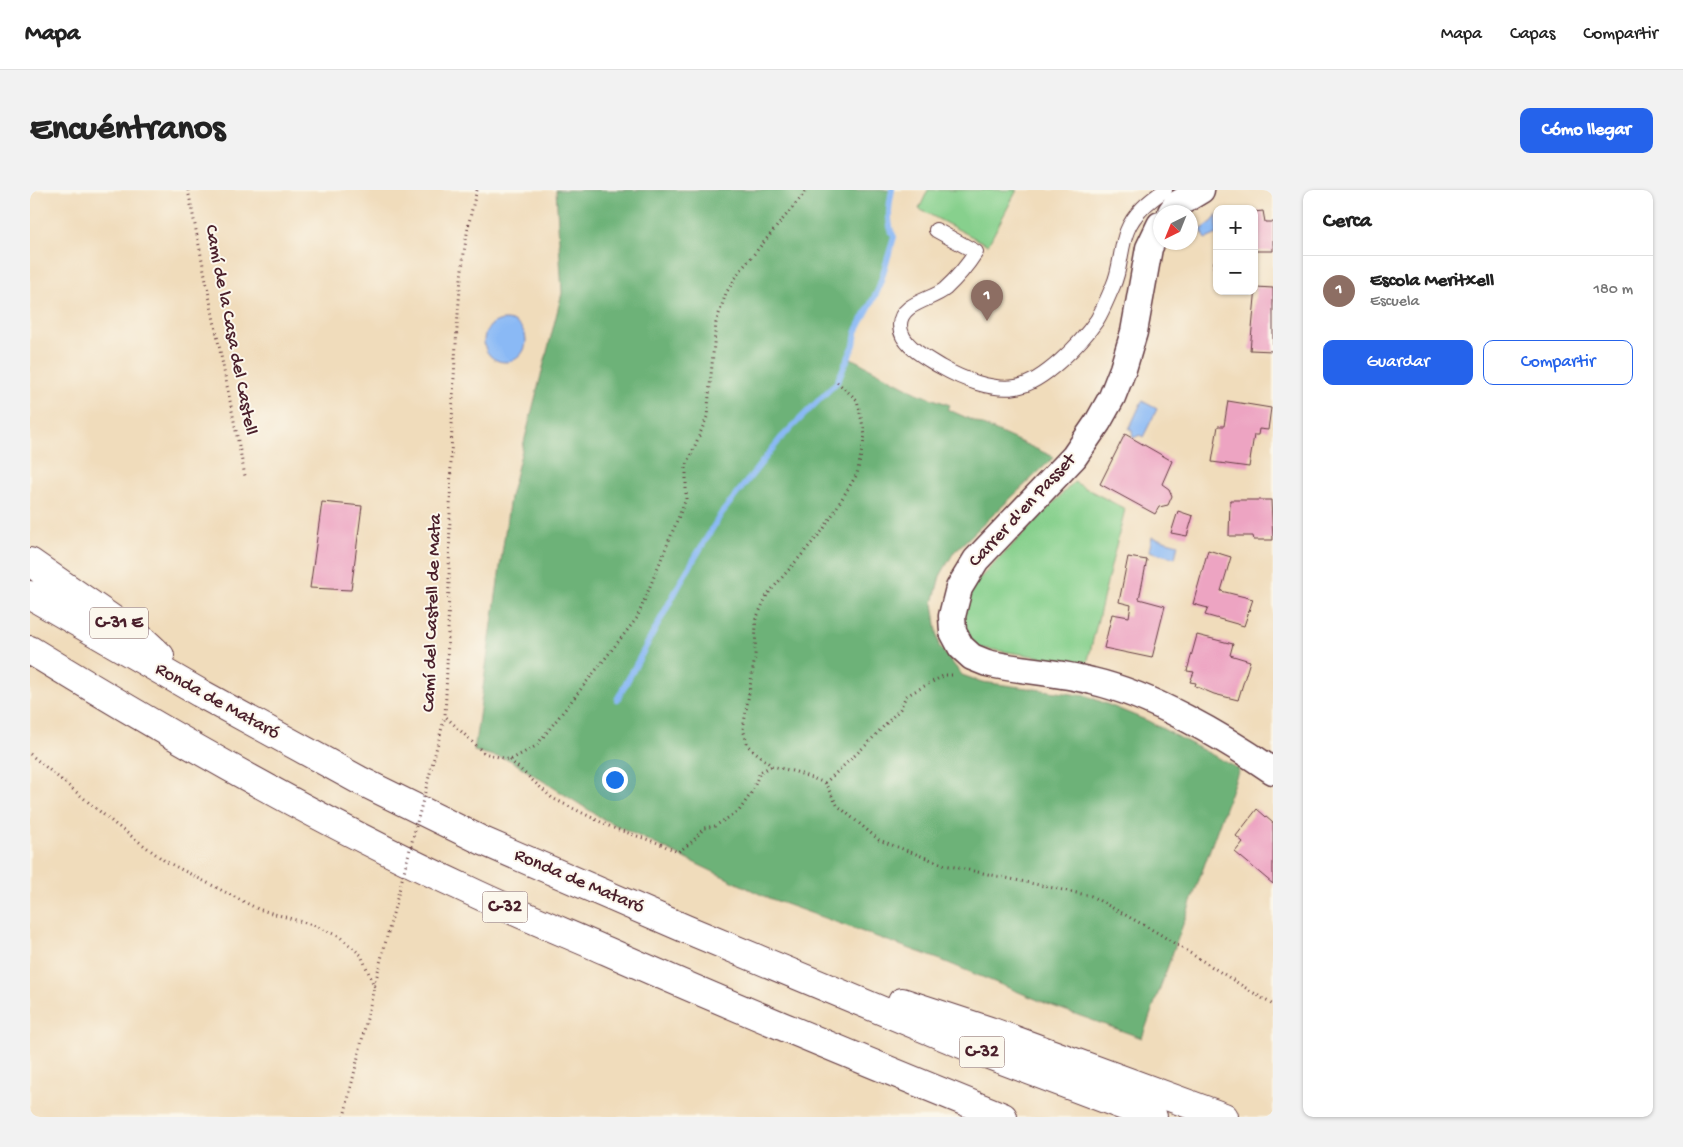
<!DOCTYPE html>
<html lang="es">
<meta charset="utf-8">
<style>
body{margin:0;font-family:"Gochi Hand",sans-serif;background:#f2f2f2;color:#222}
.controls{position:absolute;right:15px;top:15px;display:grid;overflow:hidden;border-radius:10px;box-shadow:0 1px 4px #0004}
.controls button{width:45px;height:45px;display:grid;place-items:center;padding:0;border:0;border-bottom:1px solid #e0e0e0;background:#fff;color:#222;font:25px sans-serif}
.compass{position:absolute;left:1123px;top:15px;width:45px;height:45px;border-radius:50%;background:#fff;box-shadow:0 1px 4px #0004;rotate:223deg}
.you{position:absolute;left:584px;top:589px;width:18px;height:18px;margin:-12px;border:4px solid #fff;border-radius:50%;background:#1a73e8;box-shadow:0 0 0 8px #1a73e833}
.badge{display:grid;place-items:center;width:32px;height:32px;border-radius:50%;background:#2563eb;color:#fff;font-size:16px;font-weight:700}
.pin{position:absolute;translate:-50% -41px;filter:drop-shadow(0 1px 2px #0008)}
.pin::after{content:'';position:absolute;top:26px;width:18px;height:15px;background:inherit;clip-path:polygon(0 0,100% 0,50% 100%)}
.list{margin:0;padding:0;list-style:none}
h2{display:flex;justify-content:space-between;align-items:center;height:65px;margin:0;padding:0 20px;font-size:21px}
h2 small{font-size:16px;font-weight:400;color:#767676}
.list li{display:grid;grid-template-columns:32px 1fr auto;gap:15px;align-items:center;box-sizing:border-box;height:70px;padding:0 20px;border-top:1px solid #e0e0e0}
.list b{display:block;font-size:19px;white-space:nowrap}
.list p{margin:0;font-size:16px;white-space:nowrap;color:#767676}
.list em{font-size:16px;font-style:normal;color:#767676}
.actions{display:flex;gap:10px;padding:15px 20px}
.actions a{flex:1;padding:11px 0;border:1px solid #2563eb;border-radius:10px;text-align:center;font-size:18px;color:#2563eb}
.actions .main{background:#2563eb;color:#fff}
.map{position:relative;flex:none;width:1243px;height:927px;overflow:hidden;border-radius:10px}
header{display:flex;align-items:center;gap:30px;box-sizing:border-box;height:70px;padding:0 25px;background:#fff;border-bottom:1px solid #e0e0e0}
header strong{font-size:24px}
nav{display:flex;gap:28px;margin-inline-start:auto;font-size:18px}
.intro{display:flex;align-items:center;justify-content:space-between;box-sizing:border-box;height:120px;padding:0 30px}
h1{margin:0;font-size:35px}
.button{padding:12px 22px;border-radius:10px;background:#2563eb;color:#fff;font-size:18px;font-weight:700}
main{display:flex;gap:30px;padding:0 30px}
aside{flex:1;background:#fff;border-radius:10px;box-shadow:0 1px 4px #0004}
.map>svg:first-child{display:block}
</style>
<header>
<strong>Mapa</strong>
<nav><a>Mapa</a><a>Capas</a><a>Compartir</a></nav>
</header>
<div class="intro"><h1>Encuéntranos</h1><a class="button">Cómo llegar</a></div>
<main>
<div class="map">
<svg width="1243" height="927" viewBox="0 0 1243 927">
<rect width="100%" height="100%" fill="#fbf7ec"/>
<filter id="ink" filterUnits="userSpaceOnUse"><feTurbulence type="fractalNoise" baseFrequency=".02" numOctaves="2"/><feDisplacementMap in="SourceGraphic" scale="10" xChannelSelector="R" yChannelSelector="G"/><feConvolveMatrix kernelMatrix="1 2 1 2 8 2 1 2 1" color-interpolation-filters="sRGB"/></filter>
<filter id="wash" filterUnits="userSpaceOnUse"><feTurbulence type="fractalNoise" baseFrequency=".0096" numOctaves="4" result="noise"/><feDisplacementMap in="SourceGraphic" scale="20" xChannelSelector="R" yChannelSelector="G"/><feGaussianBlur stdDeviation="1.12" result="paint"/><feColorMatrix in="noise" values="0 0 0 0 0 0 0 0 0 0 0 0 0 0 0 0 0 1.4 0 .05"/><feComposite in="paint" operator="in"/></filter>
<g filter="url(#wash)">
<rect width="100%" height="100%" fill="#f0dcbb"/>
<path fill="#87d08d" stroke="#68785c" d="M898,0H987L958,55L889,19Z
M1044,292L1095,319L1057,474L951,458C926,442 934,411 948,390Z"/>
<path fill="#6db278" stroke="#5c6852" d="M526,0H862C859,14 856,34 864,47C860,64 855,83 848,99C838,123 823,142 819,167L889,204L920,215L917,219L1024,267L924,362L910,386L903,413L909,456L932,485L952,492L1057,506L1118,531L1209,579L1112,848L1020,815L911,770L736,707L573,629L480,570L444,561L480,307L532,103Z"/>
<path fill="#8ab9f5" stroke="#6a6c90" d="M1187,24V44L1176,49L1171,40L1183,31Z
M454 151a21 21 0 1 1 42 0a21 21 0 1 1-42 0Z
M1112,211L1127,219L1113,247L1110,245L1103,248L1102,240L1099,239Z
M1122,347L1148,354L1145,368L1119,361Z"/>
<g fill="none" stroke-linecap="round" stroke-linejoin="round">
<path stroke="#8ab9f5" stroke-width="6" d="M587,510L654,386L691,324L751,248L807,192L824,155L826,142L848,100L864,47C856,34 859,14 862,0"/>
</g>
<g id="blocks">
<path fill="#eda4c2" d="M1233,21L1235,32H1243V61H1224V22Z
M1184,71H1187V78H1183Z
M1226,97L1243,98V161L1220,160Z
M1198,211L1241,218L1238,240L1229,239L1228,245H1224L1219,277L1182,272L1188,236H1194Z
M1095,244L1142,271L1132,294L1139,299L1142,306L1138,315L1129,317L1125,324L1070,294Z
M1200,310H1241L1243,350H1224L1223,346H1199Z
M292,312L332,316L321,400L280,398Z
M1148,321L1163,326L1157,346L1141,343Z
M1178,360L1201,367L1191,401L1223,409L1214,436L1175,425L1178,418L1163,414Z
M1098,367L1117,370L1109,409L1135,416L1122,468L1074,458L1082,424L1099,427L1101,415L1089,412Z
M1167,445L1203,454L1200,465L1220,471L1208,510L1184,504L1165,496L1166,493L1160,492L1164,482L1157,481Z
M1227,619L1243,633V694L1205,662L1213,652L1206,646Z"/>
</g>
</g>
<g filter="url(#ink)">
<use href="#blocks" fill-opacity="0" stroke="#633b41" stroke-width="1"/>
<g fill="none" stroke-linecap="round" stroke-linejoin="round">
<g stroke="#633b41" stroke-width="16">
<path id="lane" d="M906,40L946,62C937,76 928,87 915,99C902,110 870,113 870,135C870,155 896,168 911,177C932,189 962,201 986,197C1013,193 1052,152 1067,130C1073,120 1078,107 1083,96C1091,79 1090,58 1097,41C1104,23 1119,11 1135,0"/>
</g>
<g stroke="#633b41" stroke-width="29">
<path id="street" d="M1141,22L1146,15L1171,0
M1130,35L1119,58L1104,142L1093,179L1082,207L1068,232L1044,267L946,370L929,398L922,426L923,442L931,457L942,467L957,473C991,481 1028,482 1062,491C1122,505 1192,546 1243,581"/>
</g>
<g stroke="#633b41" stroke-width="30">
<path id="highway" d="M0,372L114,451L130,466
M0,405L170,503L329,590L453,651L656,739L951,862L1123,927
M0,460C142,547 287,630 438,700C484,722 531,741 577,761C708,819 840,873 973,927
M872,812L960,841L1194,927"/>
</g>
<path stroke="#633b41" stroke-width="3" stroke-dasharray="1 4" stroke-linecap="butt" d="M158,0L215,286
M447,0C431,55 429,112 425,169C418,288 421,407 415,526L454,563L480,570L506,556L607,428L656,309V277L677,227L686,133L696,103L710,81L777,0
M807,192L827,210L835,245L827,284L793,340L737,405L726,429L725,467L713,539L718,556L742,576L766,582L795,593L807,615L849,650L915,675L1061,706L1128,743L1243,815
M0,564L85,634L135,671L228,719L286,736L310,747L331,765L345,798
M480,570L522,608L583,638L628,653L648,662L663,651L674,638L685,636L709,621L722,602L730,582L742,576
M795,593L836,555L870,519L876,506L915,485H925
M314,927L349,777"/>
<use href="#lane" stroke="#fff" stroke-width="14"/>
<use href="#street" stroke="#fff" stroke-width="26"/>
<use href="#highway" stroke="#fff" stroke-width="28"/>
<path stroke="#633b41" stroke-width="3" stroke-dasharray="1 4" stroke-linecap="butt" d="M349,777L415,526"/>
</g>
</g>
<g text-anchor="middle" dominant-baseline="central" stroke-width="4" stroke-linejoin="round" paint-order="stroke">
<g fill="#fbf7ec" stroke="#7f6065" stroke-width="1">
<rect x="60" y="417.5" width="58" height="31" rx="4"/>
<rect x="452.5" y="701.5" width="45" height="31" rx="4"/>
<rect x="929.5" y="846.5" width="45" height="31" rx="4"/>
</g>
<g font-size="18" font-weight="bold" fill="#4a1f2b">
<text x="89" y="433">C-31 E</text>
<text x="475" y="717">C-32</text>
<text x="952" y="862">C-32</text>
</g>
<g font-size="19" fill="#4a1f2b" stroke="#fbf7ec">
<text transform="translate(200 140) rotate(79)">Camí de la Casa del Castell</text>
<text transform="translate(993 321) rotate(-47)">Carrer d'en Passet</text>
<text transform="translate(403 423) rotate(-88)">Camí del Castell de Mata</text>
<text transform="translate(187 512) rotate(29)">Ronda de Mataró</text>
<text transform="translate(549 692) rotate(23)">Ronda de Mataró</text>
</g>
</g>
</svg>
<div class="controls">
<button>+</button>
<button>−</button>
</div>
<svg class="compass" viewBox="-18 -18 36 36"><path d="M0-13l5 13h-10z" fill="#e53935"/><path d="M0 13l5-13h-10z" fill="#767676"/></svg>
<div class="you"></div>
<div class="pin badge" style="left:957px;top:131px;background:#8d6e63">1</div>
</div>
<aside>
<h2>Cerca<small></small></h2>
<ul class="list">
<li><span class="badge" style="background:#8d6e63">1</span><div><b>Escola Meritxell</b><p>Escuela</p></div><em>180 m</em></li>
</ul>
<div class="actions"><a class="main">Guardar</a><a>Compartir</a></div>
</aside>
</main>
